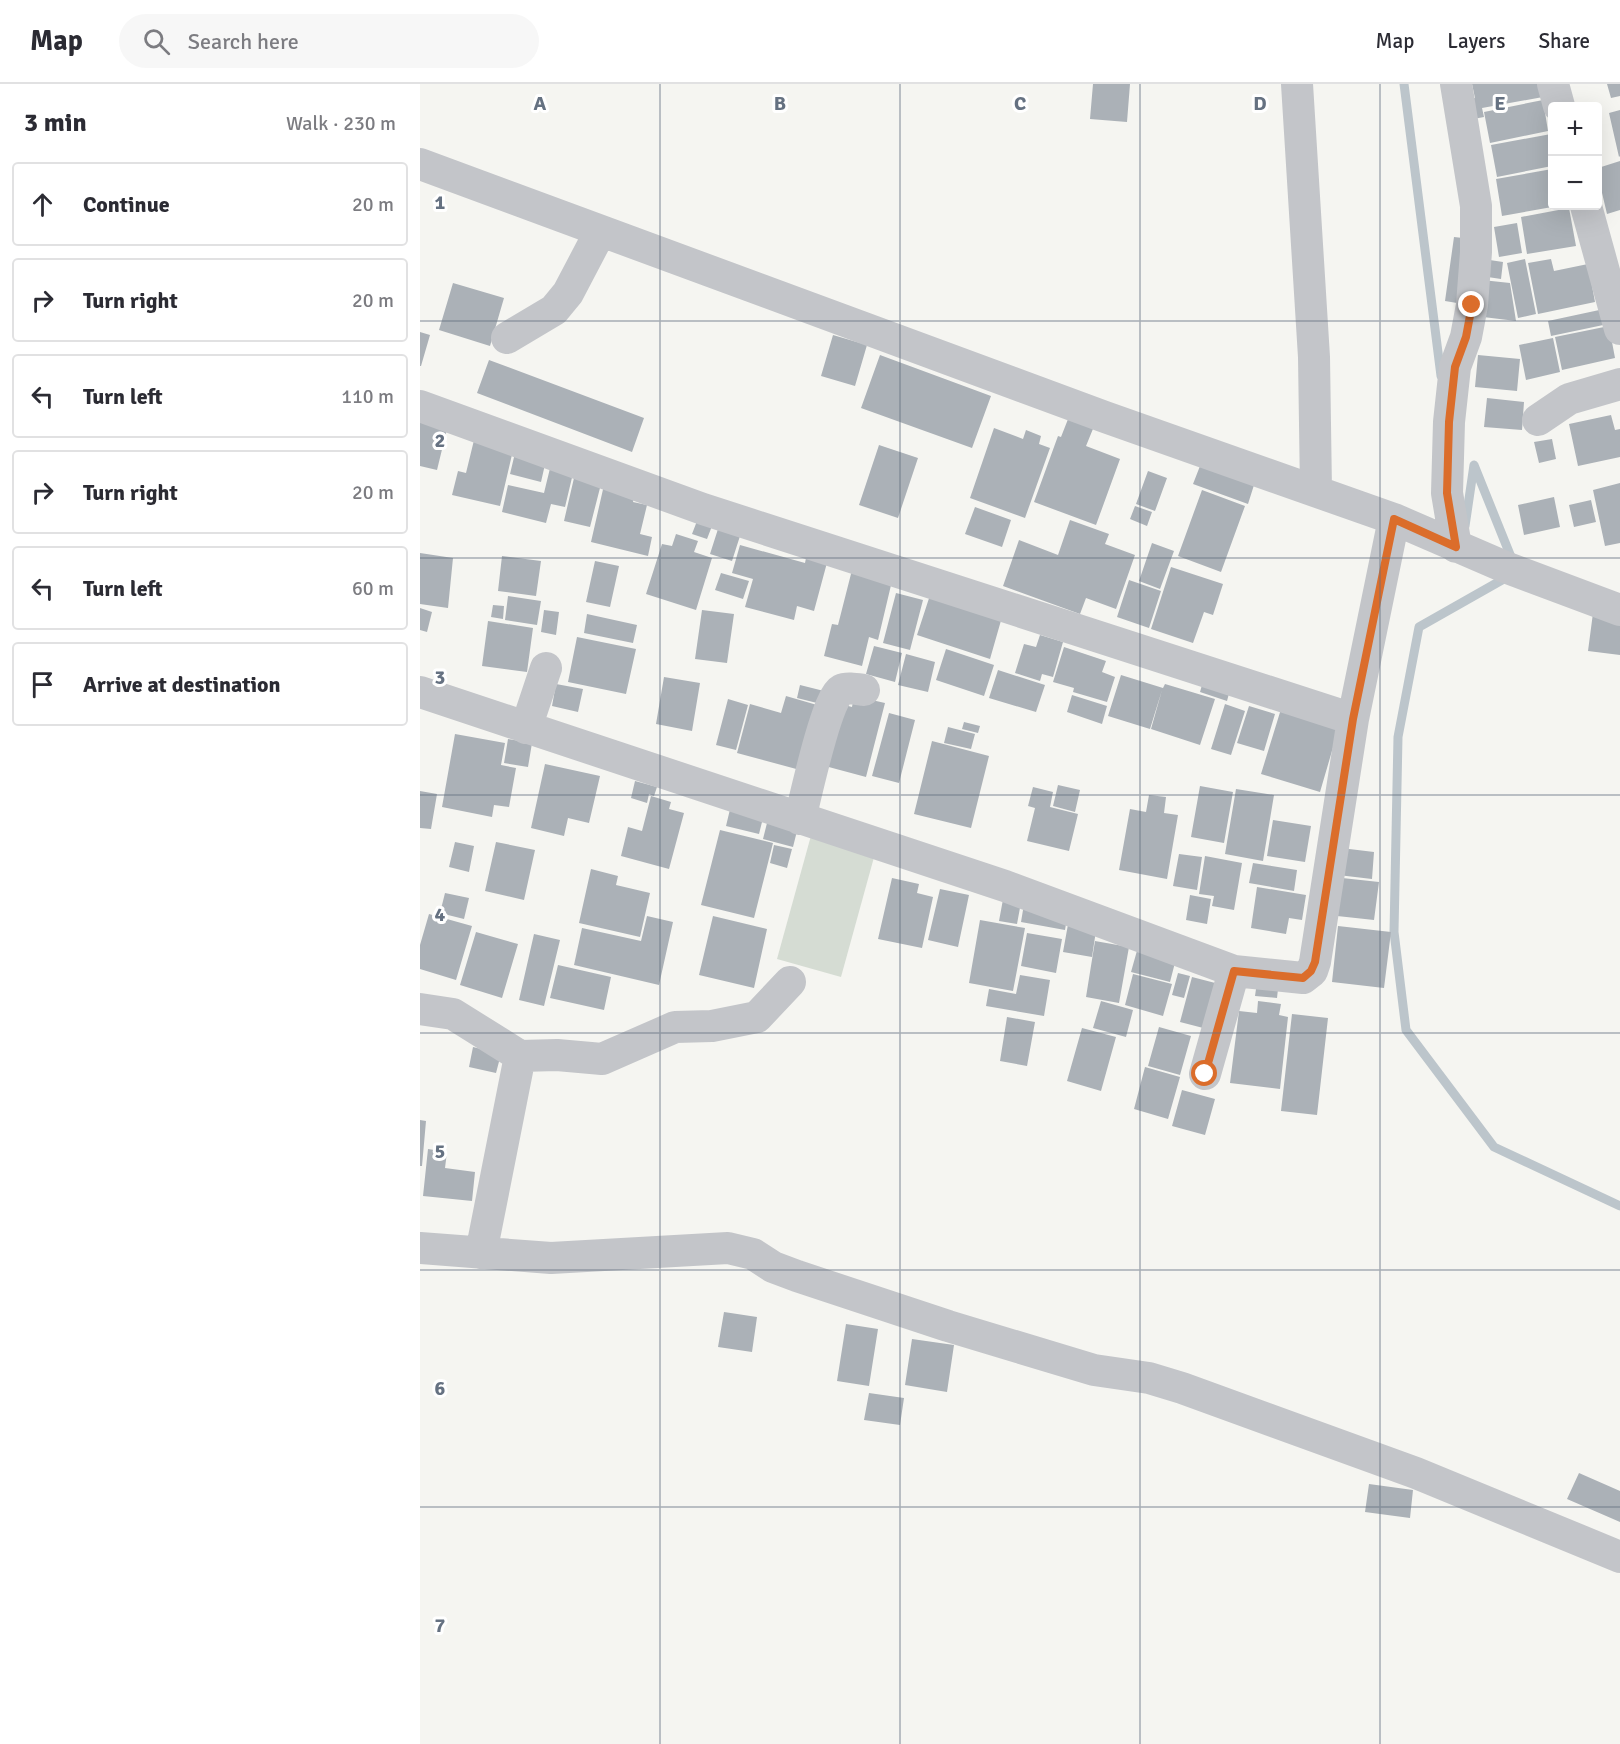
<!DOCTYPE html>
<meta charset="utf-8">
<style>
body{margin:0;font-family:Signika,sans-serif;background:#f7f7f7;color:#2b2b33}
.controls{position:absolute;right:18px;top:18px;display:grid;overflow:hidden;border-radius:6px;box-shadow:0 6px 24px #0002}
.controls button{width:54px;height:54px;display:grid;place-items:center;padding:0;border:0;border-bottom:2px solid #e1e1e2;background:#fff;color:#2b2b33;font:30px sans-serif}
.stop{position:absolute;width:18px;height:18px;margin:-14px;border:4px solid #db6d2b;border-radius:50%;background:#fff}
.stop.end{background:#db6d2b;border-color:#fff;box-shadow:0 2px 6px #0008}
.list{margin:0;padding:0;list-style:none}
h2{display:flex;justify-content:space-between;align-items:center;height:78px;margin:0;padding:0 24px;font-size:26px}
h2 small{font-size:20px;font-weight:400;color:#7c7c81}
.list li{display:grid;grid-template-columns:39px 1fr auto;gap:18px;align-items:center;box-sizing:border-box;height:84px;margin:0 12px 12px;padding:0 12px;border:2px solid #e1e1e2;border-radius:6px}
.list b{display:block;font-size:22px;white-space:nowrap}
.list em{font-size:20px;font-style:normal;color:#7c7c81}
.icon{flex:none;width:33px;height:33px;fill:none;stroke:currentColor;stroke-width:2;stroke-linecap:round;stroke-linejoin:round}
.map{position:relative;flex:none;width:1200px;height:1660px;overflow:hidden}
header{display:flex;align-items:center;gap:36px;box-sizing:border-box;height:84px;padding:0 30px;background:#fff;border-bottom:2px solid #e1e1e2}
header strong{font-size:28px}
nav{display:flex;gap:33px;margin-inline-start:auto;font-size:21px}
.search{width:420px;height:54px;background:#f7f7f7;display:flex;align-items:center;gap:15px;box-sizing:border-box;padding:0 21px;border-radius:33px;color:#7c7c81;font-size:22px}
main{display:flex}
aside{flex:1;background:#fff}
.map>svg:first-child{display:block}
</style>
<header>
<strong>Map</strong>
<div class="search"><svg class="icon" aria-label="search" viewBox="0 0 24 24"><circle cx="10" cy="10" r="6"/><path d="M15 15l6 6"/></svg>Search here</div>
<nav><a>Map</a><a>Layers</a><a>Share</a></nav>
</header>
<main>
<aside>
<h2>3 min<small>Walk · 230 m</small></h2>
<ul class="list">
<li><svg class="icon" aria-label="ahead" viewBox="0 0 24 24"><path d="M12 20V5M6 11l6-6 6 6"/></svg><div><b>Continue</b></div><em>20 m</em></li>
<li><svg class="icon" aria-label="right" viewBox="0 0 24 24"><path d="M7 20v-9h11M14 6l5 5-5 5"/></svg><div><b>Turn right</b></div><em>20 m</em></li>
<li><svg class="icon" aria-label="left" viewBox="0 0 24 24"><path d="M17 20v-9H6M10 6l-5 5 5 5"/></svg><div><b>Turn left</b></div><em>110 m</em></li>
<li><svg class="icon" aria-label="right" viewBox="0 0 24 24"><path d="M7 20v-9h11M14 6l5 5-5 5"/></svg><div><b>Turn right</b></div><em>20 m</em></li>
<li><svg class="icon" aria-label="left" viewBox="0 0 24 24"><path d="M17 20v-9H6M10 6l-5 5 5 5"/></svg><div><b>Turn left</b></div><em>60 m</em></li>
<li><svg class="icon" aria-label="arrive" viewBox="0 0 24 24"><path d="M6 21V4h12l-3 4 3 4H6"/></svg><div><b>Arrive at destination</b></div></li>
</ul>
</aside>
<div class="map">
<svg width="1200" height="1660" viewBox="0 0 1200 1660">
<rect width="100%" height="100%" fill="#f5f5f1"/>
<path fill="#d5dcd3" d="M392,748L456,766L421,893L357,875Z"/>
<g fill="none" stroke-linecap="round" stroke-linejoin="round">
<path stroke="#bcc5cb" stroke-width="9" d="M984,0L1021,292
M1045,442L1054,381L1093,478
M1089,492L999,543L978,653L974,848L986,946L1074,1063L1200,1122"/>
</g>
<path fill="#abb1b7" d="M673,0H710L707,38L670,35Z
M1052,0H1121L1123,13L1062,24L1064,33L1048,36L1044,16L1055,14Z
M1187,0H1200V12L1191,14Z
M1123,16L1128,47L1070,59L1064,28Z
M1200,26V72L1199,73L1189,29Z
M1131,50L1132,82L1077,93L1071,61Z
M1200,77V126L1187,130L1178,92V84Z
M1132,85V123L1082,132L1076,95Z
M1149,124L1156,162L1107,170L1101,133Z
M1097,139L1102,169L1079,173L1074,143Z
M1034,153L1052,155L1043,220L1025,217Z
M1063,175L1083,178L1081,195L1061,192Z
M1105,175L1116,230L1098,234L1087,179Z
M1131,175L1134,187L1168,180L1175,218L1118,230L1108,179Z
M1062,196L1090,199L1096,237L1055,232Z
M33,199L84,214L70,262L19,246Z
M1184,225L1188,240L1131,252L1128,237Z
M1189,242L1195,274L1142,286L1135,253Z
M0,248L10,251L1,282H0Z
M413,251L447,261L435,302L401,292Z
M1133,254L1140,288L1106,296L1099,261Z
M460,271L571,312L552,364L441,324Z
M1058,271L1100,275L1097,307L1055,303Z
M69,276L224,334L212,368L57,309Z
M1067,314L1104,318L1102,346L1064,343Z
M652,325L677,335L666,362L700,375L676,441L614,418L638,352L641,353Z
M0,327L27,345L17,386L0,382Z
M1191,331L1195,346L1200,345V373L1158,382L1149,340Z
M574,344L603,355L606,346L621,352L619,360L630,364L605,434L550,414Z
M55,352L94,362L80,422L32,411L38,387L46,389Z
M1132,355L1136,375L1119,379L1114,358Z
M459,361L498,374L478,434L439,421Z
M95,369L126,376L121,398L90,390Z
M132,376L155,381L145,423L131,420L126,439L82,428L88,401L124,409Z
M780,382L834,401L828,420L773,400Z
M728,387L747,394L735,427L716,420Z
M154,394L181,400L170,443L144,437Z
M1200,399V459L1185,462L1173,406Z
M184,401L215,409L213,418L227,421L220,450L232,453L228,472L171,458Z
M782,406L825,422L801,488L758,472Z
M1134,413L1140,443L1104,451L1098,421Z
M1171,416L1176,438L1154,443L1149,421Z
M715,422L732,428L727,442L710,435Z
M555,423L591,436L582,463L545,450Z
M650,436L689,450L685,460L715,471L696,525L666,514L660,530L583,502L599,456L638,471Z
M277,437L292,442L287,455L272,450Z
M298,445L320,452L312,477L290,470Z
M256,450L278,457L274,468L292,474L276,526L226,510L242,460L252,462Z
M732,459L754,467L740,505L719,497Z
M320,461L385,479L387,469L408,475L394,527L377,522L374,536L325,523L333,495L312,489Z
M0,469L33,474L28,524L0,520Z
M82,472L121,477L116,512L78,507Z
M175,477L199,482L190,523L166,518Z
M751,483L803,500L793,531L784,528L773,559L731,545Z
M432,486L472,497L458,556L449,553L442,582L404,572L412,540L418,541Z
M301,489L329,497L323,515L295,506Z
M709,496L741,507L729,544L697,533Z
M513,502L584,526L570,575L497,551Z
M476,509L503,516L490,566L463,559Z
M88,512L121,517L117,541L85,536Z
M73,521L84,522L83,535L71,533Z
M0,524L12,528L7,548L0,546Z
M124,526L139,528L136,551L121,548Z
M282,526L314,530L307,579L275,575Z
M1173,529L1200,533V571L1168,567Z
M167,530L217,541L213,559L164,549Z
M68,537L113,544L107,588L62,582Z
M620,551L643,558L633,593L622,590L620,597L595,589L604,560L616,563Z
M157,553L216,565L206,610L148,598Z
M454,562L482,569L475,598L446,590Z
M644,563L686,577L682,588L695,593L687,618L653,608L654,604L633,598Z
M526,565L574,581L564,612L516,596Z
M486,570L515,578L508,608L478,601Z
M578,586L625,601L616,628L569,614Z
M701,591L743,604L745,600L795,615L780,661L731,645L742,606L730,645L688,632Z
M244,593L280,599L272,647L236,640Z
M784,594L811,602L807,617L780,608Z
M136,600L163,605L158,628L132,622Z
M380,601L404,607L401,620L377,614Z
M652,611L687,622L682,640L647,628Z
M366,612L397,621L380,686L317,669L330,620L361,629Z
M434,612L465,619L446,693L405,682L421,620L432,623Z
M308,615L328,621L316,666L296,661Z
M805,620L825,627L811,671L791,665Z
M829,622L855,630L844,667L817,659Z
M861,625L919,643L900,708L841,690Z
M469,629L495,636L479,699L452,692Z
M544,638L560,642L558,649L542,645Z
M528,643L555,650L551,665L524,659Z
M35,650L85,659L81,681L96,684L89,723L74,721L72,733L22,723Z
M88,655L112,659L108,683L84,679Z
M512,657L569,672L551,744L494,730Z
M125,680L180,692L169,739L148,734L144,752L111,744Z
M215,697L237,703L234,712L229,710L227,719L211,714Z
M638,701L660,706L655,728L633,722Z
M780,702L813,708L804,759L771,753Z
M613,703L633,708L630,723L658,730L649,767L607,757L615,724L608,722Z
M816,705L854,711L843,777L805,770Z
M0,707L17,710L11,745L0,744Z
M729,711L746,713L744,729L758,731L747,795L699,786L710,725L726,728Z
M231,712L251,718L249,725L264,729L249,785L201,772L208,743L222,747Z
M312,717L345,726L339,750L306,742Z
M348,735L378,743L373,763L343,755Z
M853,736L891,742L885,778L847,772Z
M300,746L353,759L334,834L281,821Z
M35,758L54,762L49,788L29,783Z
M76,758L115,766L104,816L65,807Z
M354,761L372,765L367,784L350,779Z
M921,764L954,768L952,795L918,791Z
M759,770L782,773L777,806L753,802Z
M785,772L822,779L814,826L792,822L794,812L779,810Z
M833,779L877,786L874,807L829,799Z
M171,785L198,792L196,801L230,809L220,853L159,839Z
M913,793L959,798L954,836L908,831Z
M472,794L499,800L497,809L513,813L502,864L458,855Z
M837,803L886,811L882,836L869,834L866,850L831,844Z
M520,805L549,811L538,863L508,856Z
M25,809L49,814L44,835L20,829Z
M584,810L602,813L597,840L579,837Z
M770,811L791,815L787,840L766,836Z
M604,820L648,828L645,846L601,838Z
M9,830L52,842L36,896L0,885V861Z
M227,832L253,838L239,901L154,881L162,844L221,857Z
M293,832L347,845L334,904L279,891Z
M649,835L677,840L672,873L643,868Z
M560,836L605,844L593,907L549,899Z
M918,842L971,848L964,904L912,898Z
M56,848L98,860L82,914L40,901Z
M607,849L642,855L636,889L601,882Z
M114,850L140,856L124,922L99,916Z
M720,856L758,867L750,898L711,888Z
M675,857L709,863L699,919L666,913Z
M138,881L191,893L184,926L130,914Z
M758,889L770,892L764,914L752,911Z
M713,890L752,900L743,932L705,921Z
M600,891L630,896L624,932L566,922L569,905L596,910Z
M838,891L859,896L857,914L835,912Z
M772,893L803,901L791,946L760,938Z
M681,917L713,926L706,953L673,944Z
M838,917L861,920L859,931L868,933L860,1005L810,999L819,927L837,929Z
M872,930L908,934L897,1031L861,1027Z
M587,933L615,938L607,982L580,977Z
M739,943L771,952L760,991L728,982Z
M662,944L696,953L681,1007L647,997Z
M53,963L81,970L76,989L49,983Z
M725,983L760,993L748,1035L714,1025Z
M762,1006L795,1015L785,1051L752,1042Z
M0,1036L6,1037L2,1082H0Z
M8,1065L27,1068L25,1084L55,1088L52,1117L3,1112Z
M304,1228L337,1233L332,1268L298,1263Z
M426,1240L458,1245L449,1302L417,1297Z
M492,1255L534,1261L527,1308L485,1301Z
M449,1309L484,1314L480,1341L444,1336Z
M1159,1389L1200,1407V1438L1147,1415Z
M949,1400L993,1406L990,1434L945,1428Z"/>
<g fill="none" stroke-linecap="round" stroke-linejoin="round">
<path stroke="#c3c5c9" stroke-width="32" d="M877,0L894,273L896,407
M1133,0L1139,22
M0,80L685,333L974,435L1085,483L1200,526
M1166,122L1200,245
M87,254L134,226L148,209L180,148
M0,322L283,425L933,635
M1118,336L1149,315L1200,300
M1036,463L1027,409L1029,338L1035,283L1046,253L1052,221L1056,168V122L1036,0
M0,608L585,802L814,887L883,894L892,887L895,878L933,635L974,435
M106,644L126,584
M380,735C385,715 407,613 421,606C427,603 437,605 444,606
M0,925L33,930L100,972L137,971L182,975L255,943L292,942L337,933L370,898
M785,990L814,887
M0,1164L131,1174L308,1164L333,1170L353,1183L377,1192L528,1242L674,1286L729,1294L762,1304L996,1389L1200,1473
M61,1169L100,972"/>
</g>
<g fill="none" stroke-linecap="round" stroke-linejoin="round">
<path stroke="#db6d2b" stroke-width="8" d="M785,990L814,887L883,894L891,887L895,878L933,635L974,435L1036,463L1027,409L1029,338L1035,283L1046,253L1052,221"/>
</g>
<path fill="none" stroke="#657181" stroke-width="1.5" stroke-opacity="0.55" d="M240,0V1660M480,0V1660M720,0V1660M960,0V1660M0,237H1200M0,474H1200M0,711H1200M0,949H1200M0,1186H1200M0,1423H1200"/>
<g font-size="20" text-anchor="middle" font-weight="bold" fill="#657181" stroke="#fff" stroke-width="6" stroke-linejoin="round" paint-order="stroke">
<text x="120" y="26">A</text>
<text x="360" y="26">B</text>
<text x="600" y="26">C</text>
<text x="840" y="26">D</text>
<text x="1080" y="26">E</text>
<text x="20" y="125">1</text>
<text x="20" y="363">2</text>
<text x="20" y="600">3</text>
<text x="20" y="837">4</text>
<text x="20" y="1074">5</text>
<text x="20" y="1311">6</text>
<text x="20" y="1548">7</text>
</g>
</svg>
<div class="controls">
<button>+</button>
<button>−</button>
</div>
<div class="stop" style="left:785px;top:990px"></div>
<div class="stop end" style="left:1052px;top:221px"></div>
</div>
</main>
